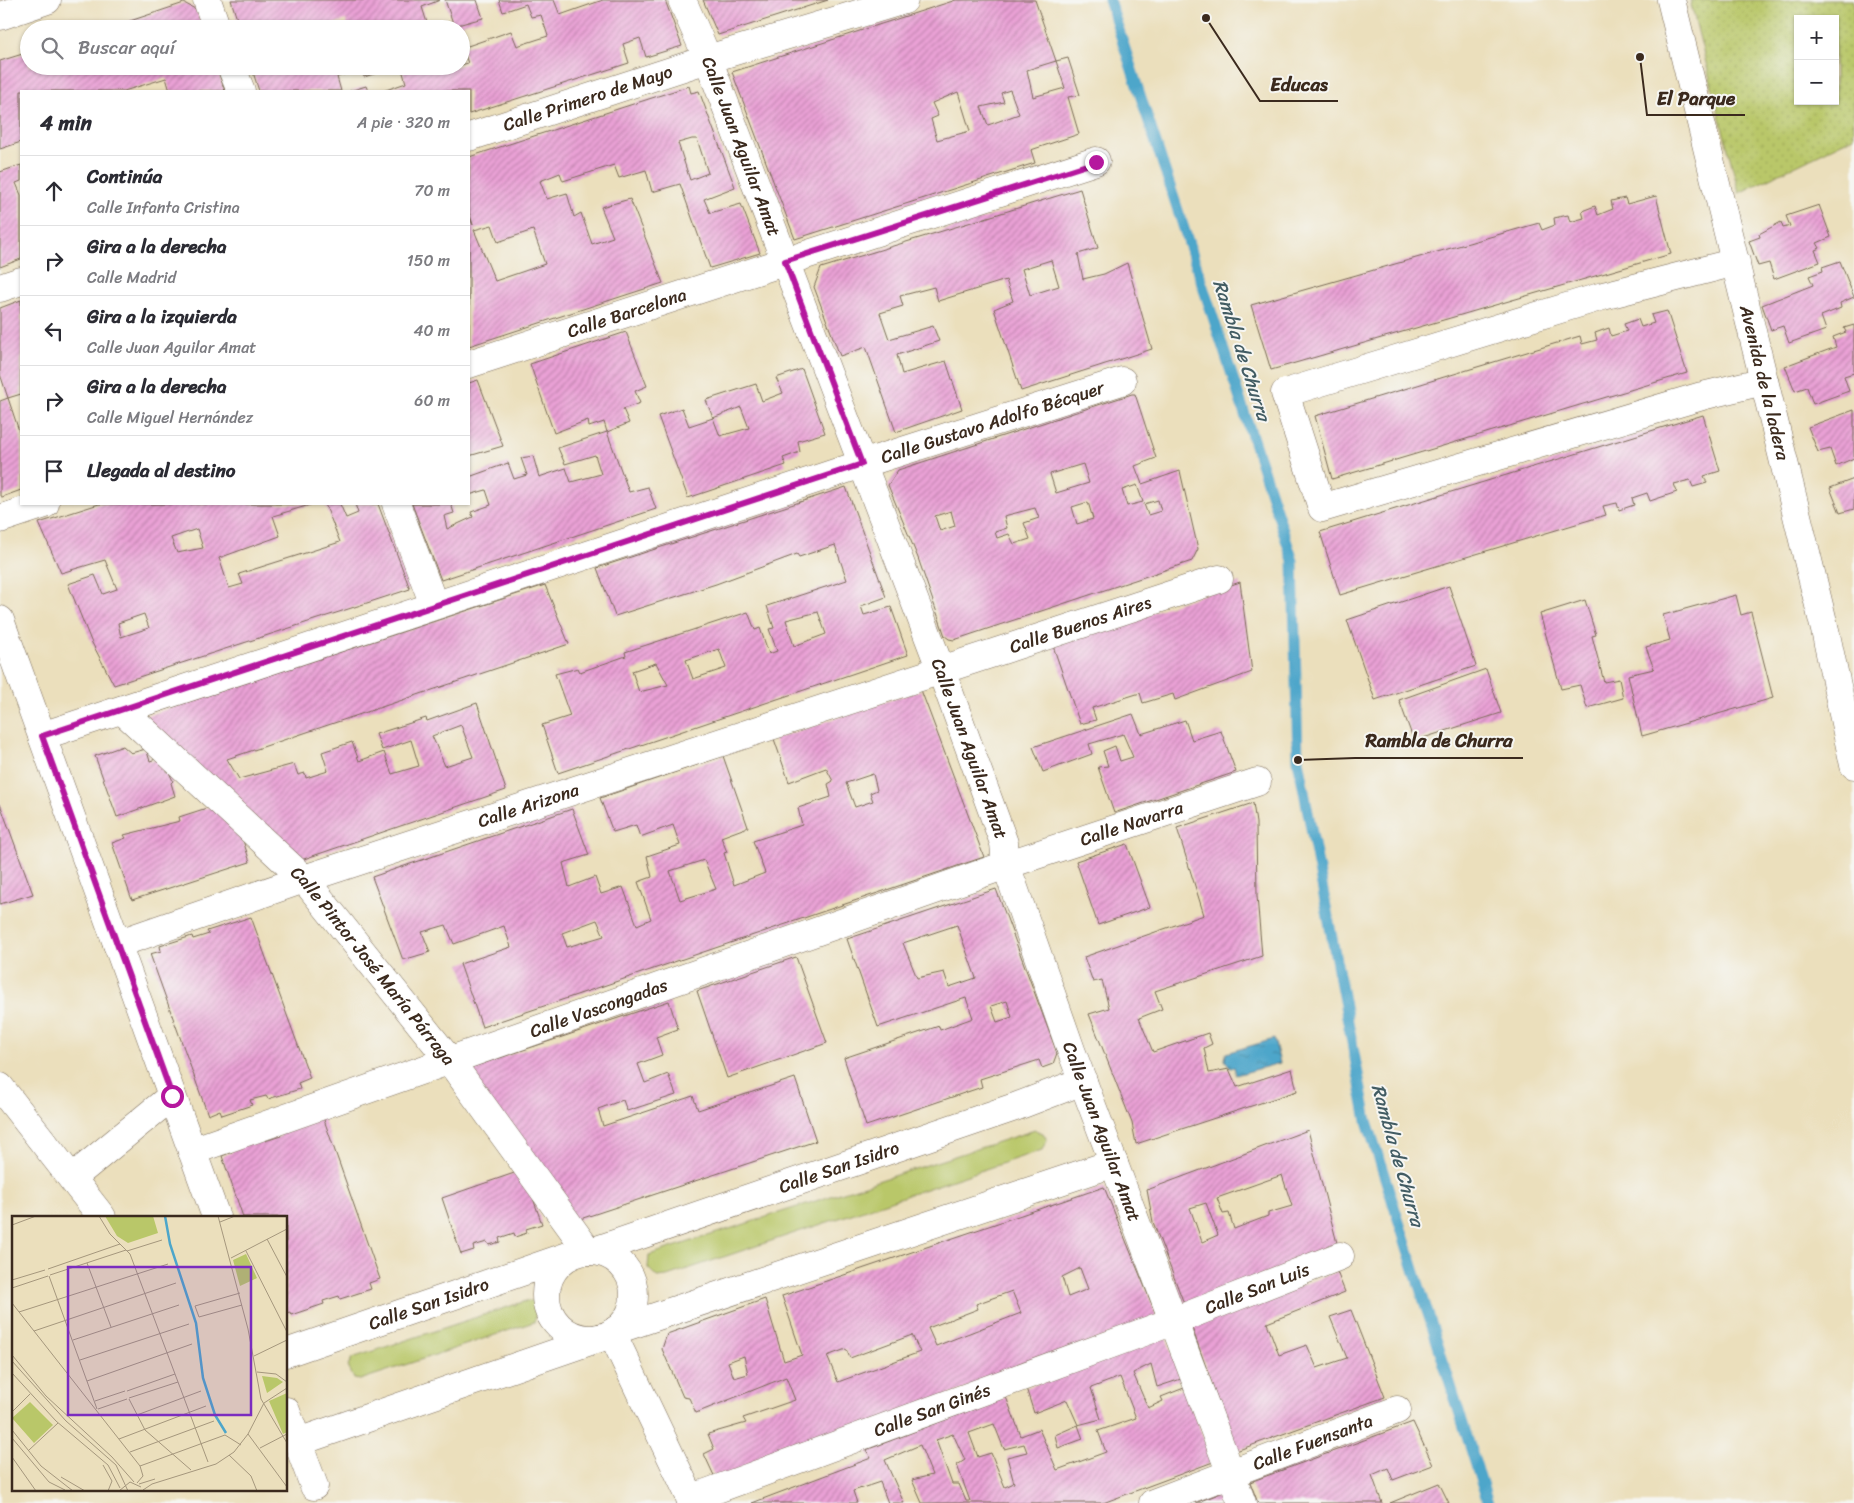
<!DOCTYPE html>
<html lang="es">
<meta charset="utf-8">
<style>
body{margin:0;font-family:Sriracha,sans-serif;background:#f7f7f7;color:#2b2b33}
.controls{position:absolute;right:15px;top:15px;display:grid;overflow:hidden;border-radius:0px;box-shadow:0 1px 4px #0004}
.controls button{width:45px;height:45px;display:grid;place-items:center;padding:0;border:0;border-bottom:1px solid #e1e1e2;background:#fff;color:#2b2b33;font:25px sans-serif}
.stop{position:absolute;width:15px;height:15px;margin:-11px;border:4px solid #b5179e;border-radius:50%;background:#fff}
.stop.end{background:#b5179e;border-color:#fff;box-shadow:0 1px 5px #0008}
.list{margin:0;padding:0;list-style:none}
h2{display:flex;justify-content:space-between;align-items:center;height:65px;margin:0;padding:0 20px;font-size:21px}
h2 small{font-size:16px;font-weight:400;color:#7c7c81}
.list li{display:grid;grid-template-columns:32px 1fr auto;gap:15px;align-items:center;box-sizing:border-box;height:70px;padding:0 20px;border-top:1px solid #e1e1e2}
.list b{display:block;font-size:19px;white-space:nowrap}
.list p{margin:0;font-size:16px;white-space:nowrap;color:#7c7c81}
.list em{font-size:16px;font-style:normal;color:#7c7c81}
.icon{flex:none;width:28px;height:28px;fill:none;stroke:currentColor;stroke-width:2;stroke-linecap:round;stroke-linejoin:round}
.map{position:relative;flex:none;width:1854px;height:1503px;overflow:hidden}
.search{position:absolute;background:#fff;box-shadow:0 1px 4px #0004;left:20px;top:20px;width:450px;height:55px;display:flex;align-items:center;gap:12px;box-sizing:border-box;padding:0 18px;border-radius:28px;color:#7c7c81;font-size:19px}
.panel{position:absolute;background:#fff;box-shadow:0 1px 4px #0004;left:20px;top:90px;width:450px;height:415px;border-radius:0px}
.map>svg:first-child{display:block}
</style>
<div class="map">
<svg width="1854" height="1503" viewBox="0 0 1854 1503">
<defs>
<pattern id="park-dots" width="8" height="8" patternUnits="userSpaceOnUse" patternTransform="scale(1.25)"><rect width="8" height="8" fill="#b9c769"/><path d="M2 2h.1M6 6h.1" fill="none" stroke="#a0ab5b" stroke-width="1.8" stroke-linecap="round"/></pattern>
<pattern id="water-ripples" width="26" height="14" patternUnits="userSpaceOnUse" patternTransform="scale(1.25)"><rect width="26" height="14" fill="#4da6ca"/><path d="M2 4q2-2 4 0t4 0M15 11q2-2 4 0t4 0" fill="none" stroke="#4187a3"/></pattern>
<pattern id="building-hatch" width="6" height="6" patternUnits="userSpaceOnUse" patternTransform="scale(1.25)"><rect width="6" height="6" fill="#eaa1d6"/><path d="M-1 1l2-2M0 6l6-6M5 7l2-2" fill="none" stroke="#bf83ad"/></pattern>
</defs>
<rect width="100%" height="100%" fill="#f6f6f2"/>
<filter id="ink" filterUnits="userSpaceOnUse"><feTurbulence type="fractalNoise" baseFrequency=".02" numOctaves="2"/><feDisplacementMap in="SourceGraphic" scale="10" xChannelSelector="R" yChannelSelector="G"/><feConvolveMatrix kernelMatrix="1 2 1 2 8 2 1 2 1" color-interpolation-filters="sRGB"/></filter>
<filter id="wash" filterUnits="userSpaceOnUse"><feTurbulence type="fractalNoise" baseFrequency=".0096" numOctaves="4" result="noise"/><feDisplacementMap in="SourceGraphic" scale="20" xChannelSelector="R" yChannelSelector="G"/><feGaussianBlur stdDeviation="1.12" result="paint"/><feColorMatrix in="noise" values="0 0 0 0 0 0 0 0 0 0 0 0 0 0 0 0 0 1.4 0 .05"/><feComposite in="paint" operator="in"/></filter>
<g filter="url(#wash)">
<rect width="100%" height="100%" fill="#ebdfbc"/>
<path fill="#b9c769" stroke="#7a7844" d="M1035,1130L1043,1133L1047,1140L1042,1150L667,1276L657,1277L648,1268L649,1255Z
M526,1301H535L539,1309L534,1322L360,1380L354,1379L348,1366L352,1358Z"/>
<path fill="url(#park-dots)" stroke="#7a7844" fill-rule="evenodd" d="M1690,0H1854V137L1739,193ZM1798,19H1835V101H1798Z"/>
<path fill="url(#water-ripples)" stroke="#446874" d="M1274,1039L1280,1063L1236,1075L1234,1067H1230L1225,1060L1226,1053Z"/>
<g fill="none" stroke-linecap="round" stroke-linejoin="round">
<path stroke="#4da6ca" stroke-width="11" d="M1109,0L1293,561L1298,760L1367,1121L1488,1503"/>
</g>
<g id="blocks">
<path fill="url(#building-hatch)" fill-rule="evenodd" d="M231,0H440L422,7L429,29H401L399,25L388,29H349L346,20L319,29H240Z
M445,0H477L483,18L454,26Z
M499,0H554L560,15L603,0H665L682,46L646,57L640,38L623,44L629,63L469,114V91H383L406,83L401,66H434L436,72L468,63L462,48L511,31L517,46L548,36L541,15L531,17L526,4L503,12Z
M703,0H828L718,35Z
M956,0H1035L1056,61L1068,58L1080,95L1068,97L1079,134L1031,150L1035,163L795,239L732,72ZM1056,61L1065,88L1033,97L1027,70ZM1010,90L1019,114L988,125L981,107L1004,102L1001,93ZM958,92L970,131L937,140L931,119L938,116L932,103Z
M184,3L197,10L203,29H106Z
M29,52V66H216L225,91H170L166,78L124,91H21V142L0,149V61Z
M251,66H326V69L333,66L397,67L364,77L361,69L337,77L341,91H259Z
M366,86L368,91H350Z
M689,86L691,93L699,91L735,187L704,199L710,213L741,204L760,253L710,268L680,184L652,192L646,170L619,178L614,165L563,181L560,173L540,181L547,199L567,193L574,217L581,213L592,244L613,237L601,207L630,199L663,283L469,346V216L473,225L469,212V157ZM692,139H697L708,173L690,180L678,143ZM492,225L498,242L533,230L545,264L495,281L474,230Z
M21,165V181L16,183L21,195V259L0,267V172Z
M1080,189L1098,248L1078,254L1083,279L1104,274L1127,263L1152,349L1021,391L994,309L1013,301L1006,280L938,301L934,287L900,296L903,306L880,313L889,339L933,326L939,341L897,355L902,374L946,361L962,409L896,432L866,347L840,356L814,287L821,268ZM1051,260L1059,286L1030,295L1022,269Z
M1656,196L1671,254L1271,370L1251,305L1539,223L1542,230L1555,225L1554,218L1568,215L1570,222L1584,218L1582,211L1595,206L1598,215L1613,209L1611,201L1625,198L1627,204Z
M1819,205L1831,237L1817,243L1820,248L1815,250L1820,262L1774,279L1769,263L1758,266L1749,241L1760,237L1759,234L1781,222L1783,228L1790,226L1786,216Z
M1840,261L1854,297L1840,303L1841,308L1821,316L1826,330L1789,343L1783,326L1771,330L1762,305L1813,285L1809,276L1823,271L1822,267Z
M21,300V394L8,398L0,374V308Z
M1667,311L1687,373L1332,479L1315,416L1580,336L1582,344L1597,340L1595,333L1609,328L1611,336L1627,331L1624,324L1638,319L1641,327L1654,323L1651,315Z
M1854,325V373L1844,376L1849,391L1813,404L1807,387L1795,391L1785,366L1836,347L1833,337L1846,332L1844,328Z
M626,332L647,386L635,391L640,403L623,409L629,423L607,432L604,422L589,427L588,420L554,433L530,364Z
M802,369L825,433L798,441L800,452L783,458L786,465L688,498L658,416L682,408L689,426L713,418L720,436L749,428L741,407L713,418L706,400L756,384L762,401L783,393L776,378Z
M478,380L503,446L469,456V383Z
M1132,394H1135L1156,458L1135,466L1142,484L1180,471L1198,549L1192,561L954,640L949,639L945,636L918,558L888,485L898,470ZM1083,464L1089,483L1056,493L1050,474ZM1137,485L1143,502L1127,506L1122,490ZM1158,500L1161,511L1148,515L1144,504ZM1088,502L1093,519L1077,524L1072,507ZM1035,508L1039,518L1024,523L1030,539L1014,544L1009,534L997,538L995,532L1007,528L1004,516ZM951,511L955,526L940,531L935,516Z
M8,398L21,437V490L2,497L0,496V401Z
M1854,410V458L1836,466L1830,449L1818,452L1808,427Z
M1703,415L1720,471L1704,476L1707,483L1693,487L1690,480L1674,484L1677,492L1650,501L1647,493L1632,498L1634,505L1619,510L1617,503L1603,506L1606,515L1340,595L1320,532Z
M607,432L629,492L648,487L656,509L441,580L412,504H451L454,513L444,516L447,529L473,517L471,512L491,505L486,490L469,495V477L508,463L514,479L527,475L521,458L533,456L539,477L566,468L571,482L601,474L595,455L565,464L558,448Z
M1854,479V509L1840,513L1830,488Z
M846,487L886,597L861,606L864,615L891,607L908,655L558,773L542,725L570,716L555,674L578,668L580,672L626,656L625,652L748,612L755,630L760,628L769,654L777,651L769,629L774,628L767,606L847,580L835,545L799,557L797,554L716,584L615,616L597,568ZM818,612L826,634L794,646L786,620ZM719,649L726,668L693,679L686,660ZM656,663L668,685L639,692L632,671Z
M99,504H313L273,516L280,536L219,558L229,588L243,584L239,574L340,542L325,504H340L346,518L358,513L355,504H378L410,589L114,685L91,641L68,584L95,575L103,594L117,589L105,560L61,573L39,523ZM197,529L203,548L177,553L171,538ZM144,614L149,628L121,637L118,623Z
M1240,582L1252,672L1175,700L1173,694L1143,703L1140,693L1092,708L1096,720L1080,724L1053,646Z
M545,585L569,644L227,759L239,779L294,764L298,775L305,773L306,778L328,771L322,752L352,742L359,761L384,752L392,774L419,766L411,740L382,750L376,734L426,718L427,721L477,703L506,790L298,861L140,718ZM461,725L473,757L445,766L432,736Z
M1449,586L1476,666L1375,700L1347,620Z
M1736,595L1741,615L1751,612L1773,698L1642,736L1628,675L1654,669L1646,647L1670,640L1663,615Z
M1585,600L1596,635L1592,636L1604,682L1619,679L1623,698L1587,708L1580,685L1561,689L1540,614Z
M1486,669L1501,713L1414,741L1399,700Z
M921,690L984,857L482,1027L460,964L511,947L504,926L454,944L446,925L422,932L430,952L403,960L372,877L572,809L589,855L563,863L569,887L595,877L601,894L623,887L637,925L651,919L638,882L652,877L647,856L680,845L673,825L640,837L636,825L613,832L600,798L723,756L748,827L721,837L727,852L724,853L734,885L765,873L753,841L802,825L798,808L831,797L828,784L833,781L826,768L789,782L774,739ZM873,774L877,790L870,793L873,801L855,807L846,783ZM704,860L716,889L680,900L670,871ZM597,920L604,936L567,947L562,933Z
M1133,714L1141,734L1185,720L1192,740L1221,731L1236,772L1114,813L1098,767L1108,766L1103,751L1115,746L1120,761L1133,757L1123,734L1089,744L1092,754L1043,772L1033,747Z
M123,746L131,753L146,749L150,761L162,757L173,781L171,783L175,796L117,817L95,756Z
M1253,803L1256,823L1257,896L1262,956L1155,991L1162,1009L1139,1018L1153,1052L1208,1033L1212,1044L1204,1048L1209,1073L1229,1069L1237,1087L1292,1069L1297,1091L1136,1144L1132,1123L1089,1014L1109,1008L1102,980L1093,982L1084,957L1204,915L1177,828Z
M0,804L33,894L0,904Z
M213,806L240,831L250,862L132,900L112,843L126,838L124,835L180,821L179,817Z
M1127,844L1150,907L1098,925L1076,861Z
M996,889L1057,1053L1053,1064L1042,1068L1039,1060L980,1079L982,1087L866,1126L844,1058L939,1026L940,1030L973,1018L966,998L878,1027L847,939ZM957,925L976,978L949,987L944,972L917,978L903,943ZM1007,1001L1012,1017L997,1022L991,1006Z
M251,917L310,1078L298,1083L300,1089L268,1099L266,1096L250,1100L252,1105L222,1115L220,1110L208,1115L150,954L161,951L160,946L192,936L193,939L209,934L207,931Z
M796,957L827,1043L727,1078L697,991Z
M669,1001L678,1029L656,1037L662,1055L638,1064L645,1083L668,1074L676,1095L627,1111L623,1100L598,1109L603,1126L693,1096L698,1110L795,1078L816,1141L574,1221L467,1069Z
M323,1117L380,1279L369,1283L371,1289L340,1299L339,1296L323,1301L324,1304L291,1315L290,1312L286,1313V1217H243L222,1156L232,1152V1148L263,1137L265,1141L281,1136L279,1131Z
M1308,1130L1338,1247L1185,1306L1153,1222L1147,1190ZM1282,1175L1292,1206L1268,1213V1216L1234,1229L1229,1213L1223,1214L1217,1198ZM1206,1203L1218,1235L1202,1242L1190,1208Z
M523,1170L542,1224L526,1229L527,1233L515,1237L514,1233L499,1238L500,1242L489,1245L487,1242L473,1246L474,1250L461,1254L442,1198Z
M1104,1187L1157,1317L717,1482L704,1454L714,1449L708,1434L746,1423L743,1418L795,1400L786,1377L696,1413L689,1398L683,1397L662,1349L667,1334L765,1299L784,1361L802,1355L782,1296ZM1080,1268L1088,1289L1068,1297L1062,1277ZM1012,1291L1021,1313L936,1346L928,1328L978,1309L976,1304ZM912,1335L920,1352L838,1382L827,1356L846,1349L850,1358ZM744,1356L748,1374L734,1378L728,1362Z
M1337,1272L1345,1292L1267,1323L1279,1355L1307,1345L1317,1368L1347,1358L1330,1317L1351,1310L1385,1397L1236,1451L1191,1325Z
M1166,1337L1181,1379L1157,1387L1151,1364L1133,1373L1148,1408L1163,1401L1161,1397L1184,1388L1213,1462L1103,1503H922L912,1480L932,1475L920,1445L885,1460L904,1503H888L880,1482L853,1491L857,1503H752L871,1458L866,1450L1006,1397L1021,1436L1039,1429L1057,1470L1106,1452L1098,1431L1136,1418L1120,1377L1091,1388L1101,1419L1078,1425L1067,1400L1034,1413L1026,1388ZM994,1424L1004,1449L1024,1444L1027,1452L1007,1457L1014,1483L1005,1487L991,1453L978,1457L969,1433ZM953,1434L965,1460L957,1465L970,1501H966L959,1484H952L936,1440Z
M1413,1422L1433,1465L1393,1480L1388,1468L1372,1475L1382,1503H1258L1250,1482Z
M1078,1425L1083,1439L1058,1448L1055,1435Z
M1439,1483L1449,1503H1390Z
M1224,1492L1228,1503H1195Z"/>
</g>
</g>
<g filter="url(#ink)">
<use href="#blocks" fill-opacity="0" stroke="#796955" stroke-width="1"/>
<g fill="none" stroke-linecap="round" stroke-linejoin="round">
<g stroke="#796955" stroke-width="29">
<g id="pedestrian">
<path id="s1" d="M122,710L304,879L450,1061L588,1251"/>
</g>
</g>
<g stroke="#796955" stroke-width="29">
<g id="minor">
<path d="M207,0L217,29"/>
<path id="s2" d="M682,0L708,59L941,670L1004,843L1006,865L1071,1050L1242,1503"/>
<path id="s3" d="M1671,0L1825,630L1854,765"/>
<path d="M0,16L47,0"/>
<path d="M231,66L241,91"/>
<path id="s4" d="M469,137L708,59L904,0"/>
<path d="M1736,262L1603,296L1285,393L1322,508L1702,396L1764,381"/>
<path d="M0,288L21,281"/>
<path id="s5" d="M469,364L1096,161"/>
<path d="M396,504L434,605"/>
<path d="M0,519L45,504"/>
<path d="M0,620L216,1217"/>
<path id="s6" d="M42,736L862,464L1122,381"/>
<path id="s7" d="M117,944L304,879L1219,579"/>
<path d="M0,1087L102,1217"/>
<path id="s8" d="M192,1151L1006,865L1257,782"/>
<path d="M72,1178L172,1096"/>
<path id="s9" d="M594,1251L1015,1107L1083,1081"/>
<circle cx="590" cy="1295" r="44"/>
<path d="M616,1330L1114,1163"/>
<path d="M612,1333L693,1503"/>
<path id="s10" d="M286,1353L571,1255"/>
<path d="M286,1411L314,1486"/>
<path d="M298,1442L599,1338"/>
<path id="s11" d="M690,1499L1174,1321L1340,1256"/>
<path id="s12" d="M1153,1503L1397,1410"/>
</g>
</g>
<use href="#pedestrian" stroke="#fff" stroke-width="28"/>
<use href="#minor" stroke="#fff" stroke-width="28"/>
</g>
</g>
<g fill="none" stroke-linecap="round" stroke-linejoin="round" filter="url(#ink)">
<path stroke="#b5179e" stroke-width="6" d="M172,1096L42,736L862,464L785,261L1096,162"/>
</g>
<g text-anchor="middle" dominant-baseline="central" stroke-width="4" stroke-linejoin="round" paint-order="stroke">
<g font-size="18" fill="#3b2a1e" stroke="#f6f6f2">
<text stroke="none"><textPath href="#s4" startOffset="125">Calle Primero de Mayo</textPath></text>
<text stroke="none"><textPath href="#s2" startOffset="158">Calle Juan Aguilar Amat</textPath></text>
<text stroke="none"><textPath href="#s5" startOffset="166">Calle Barcelona</textPath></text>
<text stroke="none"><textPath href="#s3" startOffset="394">Avenida de la ladera</textPath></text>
<text stroke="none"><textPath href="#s6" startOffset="1001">Calle Gustavo Adolfo Bécquer</textPath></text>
<text stroke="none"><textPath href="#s7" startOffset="1015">Calle Buenos Aires</textPath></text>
<text stroke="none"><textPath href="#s2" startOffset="802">Calle Juan Aguilar Amat</textPath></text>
<text stroke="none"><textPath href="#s7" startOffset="434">Calle Arizona</textPath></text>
<text stroke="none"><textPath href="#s8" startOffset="995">Calle Navarra</textPath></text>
<text stroke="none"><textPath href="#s1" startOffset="359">Calle Pintor José María Párraga</textPath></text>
<text stroke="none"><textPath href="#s8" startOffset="431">Calle Vascongadas</textPath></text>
<text stroke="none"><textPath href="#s2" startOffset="1208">Calle Juan Aguilar Amat</textPath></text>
<text stroke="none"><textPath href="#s9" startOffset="259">Calle San Isidro</textPath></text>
<text stroke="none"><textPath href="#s11" startOffset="605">Calle San Luis</textPath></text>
<text stroke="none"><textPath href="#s10" startOffset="151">Calle San Isidro</textPath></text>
<text stroke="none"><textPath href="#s11" startOffset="258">Calle San Ginés</textPath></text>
<text stroke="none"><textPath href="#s12" startOffset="171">Calle Fuensanta</textPath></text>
</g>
<g font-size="19" font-style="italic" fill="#425c63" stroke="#f6f6f2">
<text transform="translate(1242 350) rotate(72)">Rambla de Churra</text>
<text transform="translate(1398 1155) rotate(74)">Rambla de Churra</text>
</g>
</g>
<g transform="translate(12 1216)">
<rect width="275" height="275" fill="#ebdfbc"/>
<path d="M93,0H141L146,17L116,27L105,20ZM250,160L265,162L271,166L255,177Z" fill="#b9c769"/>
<path d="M234,38L245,62L228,70L221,44ZM275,177V216L271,218L257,185ZM18,186L41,209L22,227L0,202Z" fill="#b9c769"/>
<path fill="none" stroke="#4da6ca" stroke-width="2.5" d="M153,0L158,28L184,107L191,162L203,199L214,217"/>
<path fill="none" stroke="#a5977d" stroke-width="1" d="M87,0L98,18L118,38L196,246M206,0L236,113L249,183L275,227M208,6L223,0M0,9L24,0M255,23L275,61M115,35L150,24M234,35L275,116M219,42L275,13M75,47L99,111M36,53L108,28M38,59L114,34M37,60L85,193M0,64L33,54M0,72L36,60M228,77L183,90L187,101L230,89M0,87L128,250L131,260L125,267M7,96L156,48M22,115L164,67M61,124L167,89M0,139L34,180L100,241L122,266M242,140L275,124M68,144L177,108M0,145L54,205L104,249L116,275M245,156L264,158L275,166M0,157L44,205L96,249L108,272M75,165L180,128M115,175L163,158M117,182L166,166M117,183L133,214L179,254M83,185L113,175M86,193L115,183M0,196L18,178M125,199L189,175M0,214L29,250L61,275M236,218L275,271M0,222L37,266L53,274M107,223L194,190M248,232L275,218M17,234L46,207M118,236L202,205M217,239L239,260L245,275M0,241L24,275M91,249L100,265L96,275M128,250L213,219L229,229M49,261L73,275M127,268L143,263M131,274L140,268L204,248L222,236L236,218L252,187L275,172M107,275L118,266L129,271"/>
<path fill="#7b2cbf" fill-opacity="0.15" stroke="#7b2cbf" stroke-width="2.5" d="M56,51H239V199H56Z"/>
<rect width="275" height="275" fill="none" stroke="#3b2a1e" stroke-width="2.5"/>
</g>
<path fill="none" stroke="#3b2a1e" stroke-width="2" d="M1206 18L1260 101H1338M1640 57L1647 115H1745M1298 760L1355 758H1523"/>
<g fill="#3b2a1e" stroke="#f6f6f2" stroke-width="2">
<circle cx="1206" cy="18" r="5"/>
<circle cx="1640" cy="57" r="5"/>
<circle cx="1298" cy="760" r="5"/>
</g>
<g font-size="19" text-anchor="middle" font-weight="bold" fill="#3b2a1e" stroke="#f6f6f2" stroke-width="4" stroke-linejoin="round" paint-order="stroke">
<text x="1299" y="91">Educas</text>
<text x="1696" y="105">El Parque</text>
<text x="1439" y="747">Rambla de Churra</text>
</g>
</svg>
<div class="controls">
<button>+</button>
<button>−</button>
</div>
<div class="stop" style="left:172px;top:1096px"></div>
<div class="stop end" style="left:1096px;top:162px"></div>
<div class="search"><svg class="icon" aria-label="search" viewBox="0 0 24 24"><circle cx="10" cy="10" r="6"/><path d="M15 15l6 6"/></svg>Buscar aquí</div>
<section class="panel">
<h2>4 min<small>A pie · 320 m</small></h2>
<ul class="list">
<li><svg class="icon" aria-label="ahead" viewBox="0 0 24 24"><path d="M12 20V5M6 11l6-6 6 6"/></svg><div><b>Continúa</b><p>Calle Infanta Cristina</p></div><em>70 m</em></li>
<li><svg class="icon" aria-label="right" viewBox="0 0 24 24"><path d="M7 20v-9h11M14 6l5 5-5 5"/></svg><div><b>Gira a la derecha</b><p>Calle Madrid</p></div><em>150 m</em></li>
<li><svg class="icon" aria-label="left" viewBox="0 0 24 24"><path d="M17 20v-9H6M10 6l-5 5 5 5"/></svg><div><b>Gira a la izquierda</b><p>Calle Juan Aguilar Amat</p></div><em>40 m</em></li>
<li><svg class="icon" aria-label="right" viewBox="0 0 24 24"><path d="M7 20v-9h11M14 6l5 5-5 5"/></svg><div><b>Gira a la derecha</b><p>Calle Miguel Hernández</p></div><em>60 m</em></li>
<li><svg class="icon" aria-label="arrive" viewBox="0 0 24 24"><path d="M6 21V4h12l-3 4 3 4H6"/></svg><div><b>Llegada al destino</b></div></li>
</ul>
</section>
</div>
